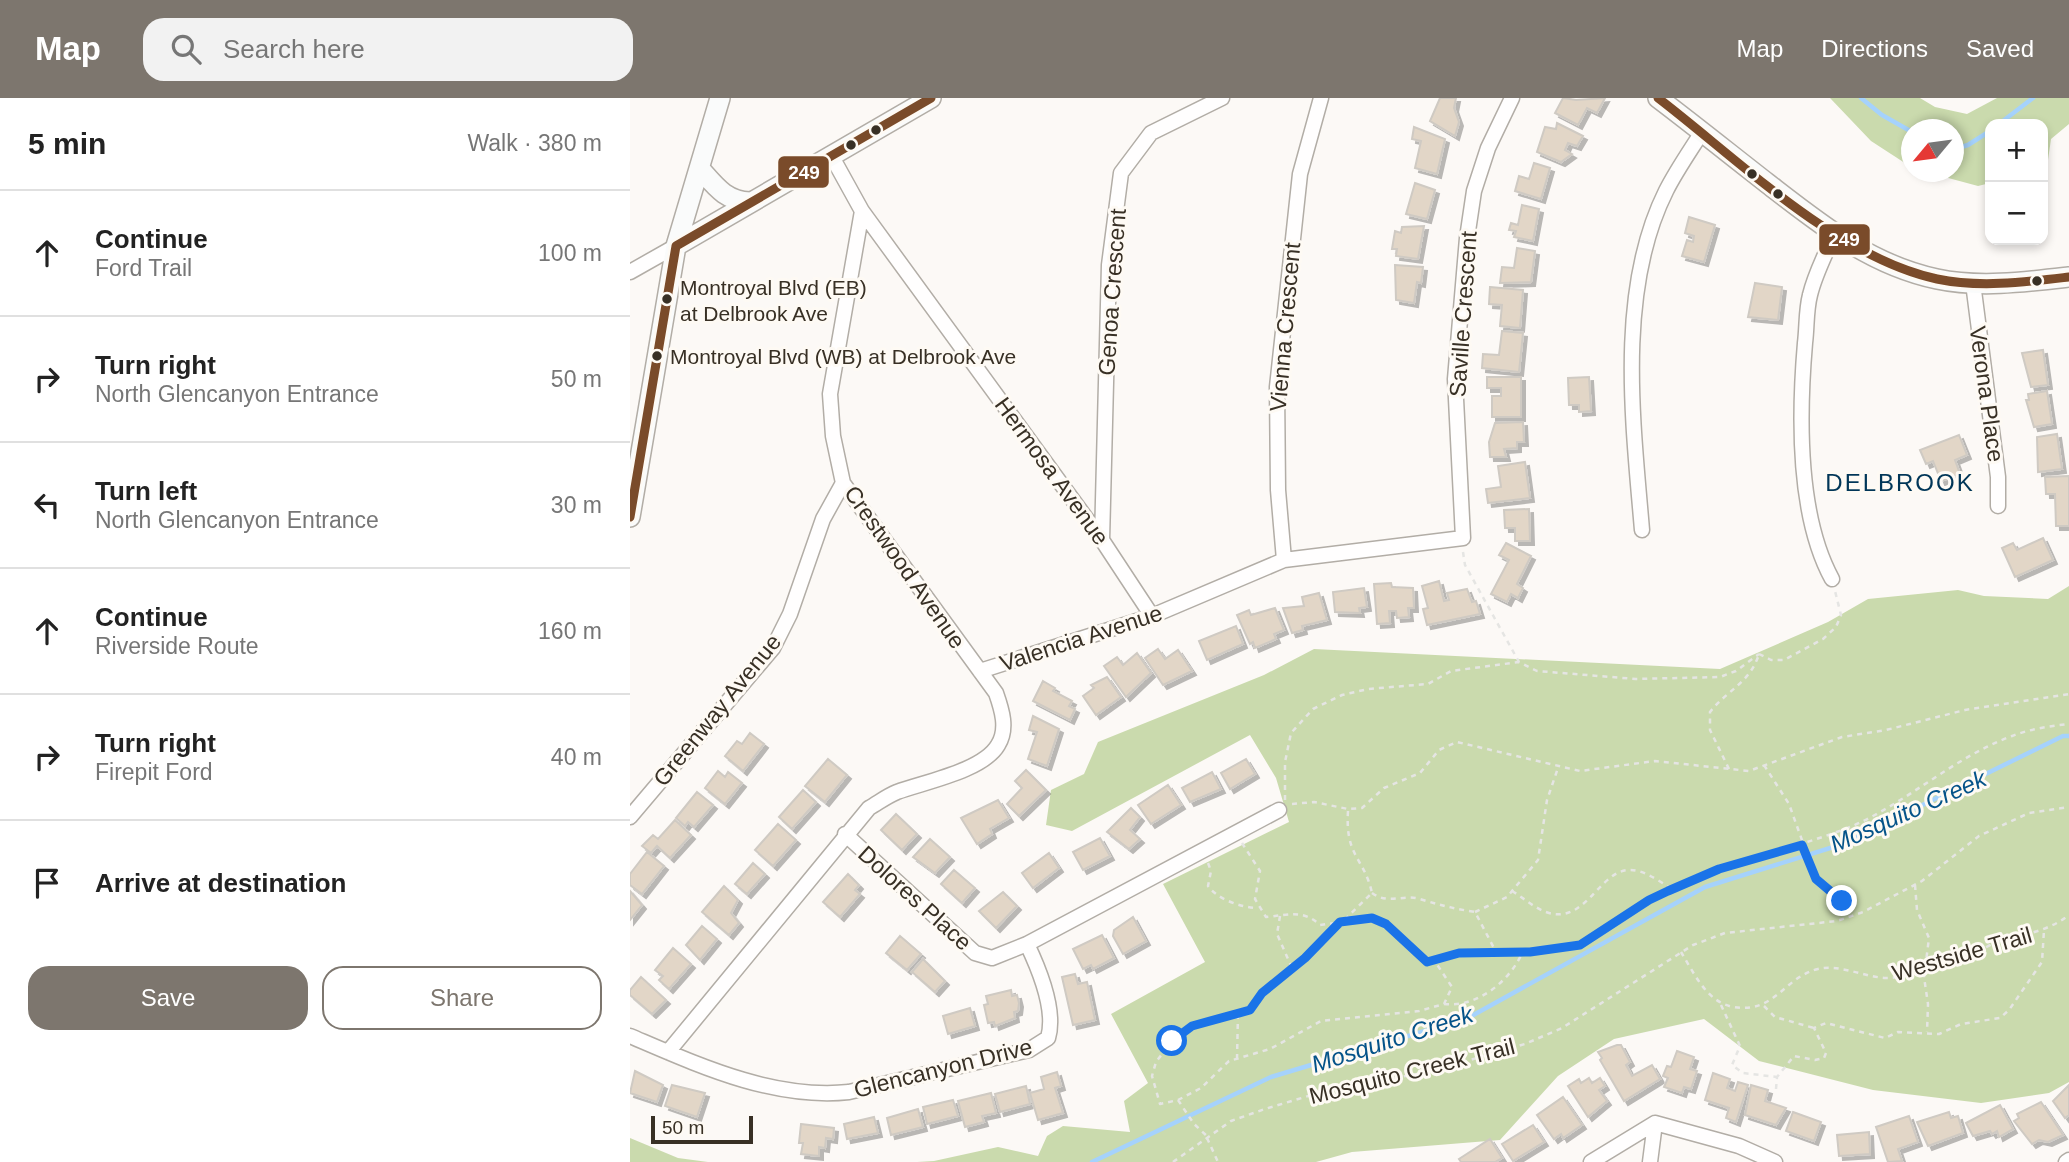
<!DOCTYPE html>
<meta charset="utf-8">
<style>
body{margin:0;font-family:Arial,sans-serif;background:#f2f2f2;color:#222}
.controls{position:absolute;right:21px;top:21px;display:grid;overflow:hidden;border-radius:14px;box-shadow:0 4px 10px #0003}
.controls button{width:63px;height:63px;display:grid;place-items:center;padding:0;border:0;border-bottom:2px solid #e0e0e0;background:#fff;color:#222;font:35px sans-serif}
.compass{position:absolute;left:1271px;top:21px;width:63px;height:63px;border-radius:50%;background:#fff;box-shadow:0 4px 10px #0003;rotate:241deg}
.scale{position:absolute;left:21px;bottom:18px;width:102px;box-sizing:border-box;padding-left:7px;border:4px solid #383025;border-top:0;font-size:19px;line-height:24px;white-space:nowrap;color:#383025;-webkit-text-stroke:5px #fefaf4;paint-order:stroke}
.stop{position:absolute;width:21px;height:21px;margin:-16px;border:5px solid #1a73e8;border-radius:50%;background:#fff}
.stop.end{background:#1a73e8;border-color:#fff;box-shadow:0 2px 7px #0008}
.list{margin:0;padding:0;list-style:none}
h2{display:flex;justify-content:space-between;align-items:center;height:91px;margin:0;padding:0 28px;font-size:30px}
h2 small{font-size:23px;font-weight:400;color:#767676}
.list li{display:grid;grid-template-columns:46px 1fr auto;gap:21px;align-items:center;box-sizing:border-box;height:126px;padding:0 28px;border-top:2px solid #e0e0e0}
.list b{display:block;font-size:26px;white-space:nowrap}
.list p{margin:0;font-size:23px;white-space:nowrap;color:#767676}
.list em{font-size:23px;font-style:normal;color:#767676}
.actions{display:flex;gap:14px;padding:21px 28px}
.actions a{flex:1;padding:16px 0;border:2px solid #7d766e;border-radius:21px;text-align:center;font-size:24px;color:#7d766e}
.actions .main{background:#7d766e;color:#fff}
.icon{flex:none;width:38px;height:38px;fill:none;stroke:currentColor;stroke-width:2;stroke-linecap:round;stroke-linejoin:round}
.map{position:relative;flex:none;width:1439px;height:1064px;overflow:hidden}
header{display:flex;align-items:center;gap:42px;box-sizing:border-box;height:98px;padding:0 35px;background:#7d766e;color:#fff}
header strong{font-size:33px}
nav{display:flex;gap:38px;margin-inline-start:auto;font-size:24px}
.search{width:490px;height:63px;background:#f2f2f2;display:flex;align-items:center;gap:18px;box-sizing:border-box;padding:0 24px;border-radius:21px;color:#767676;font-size:26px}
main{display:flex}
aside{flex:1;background:#fff}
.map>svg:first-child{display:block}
</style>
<header>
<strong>Map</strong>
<div class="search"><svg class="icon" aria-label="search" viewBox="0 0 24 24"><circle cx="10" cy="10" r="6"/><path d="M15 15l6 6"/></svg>Search here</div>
<nav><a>Map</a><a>Directions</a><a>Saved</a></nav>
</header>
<main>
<aside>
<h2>5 min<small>Walk · 380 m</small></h2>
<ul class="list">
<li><svg class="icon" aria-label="ahead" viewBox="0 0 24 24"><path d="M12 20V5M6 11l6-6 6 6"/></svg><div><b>Continue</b><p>Ford Trail</p></div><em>100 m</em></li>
<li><svg class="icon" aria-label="right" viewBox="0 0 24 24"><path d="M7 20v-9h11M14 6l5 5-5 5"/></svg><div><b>Turn right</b><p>North Glencanyon Entrance</p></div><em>50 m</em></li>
<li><svg class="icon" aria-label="left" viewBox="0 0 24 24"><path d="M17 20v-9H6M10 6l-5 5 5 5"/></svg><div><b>Turn left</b><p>North Glencanyon Entrance</p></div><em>30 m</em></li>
<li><svg class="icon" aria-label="ahead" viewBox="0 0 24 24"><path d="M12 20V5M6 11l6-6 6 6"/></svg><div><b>Continue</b><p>Riverside Route</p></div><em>160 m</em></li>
<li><svg class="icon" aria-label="right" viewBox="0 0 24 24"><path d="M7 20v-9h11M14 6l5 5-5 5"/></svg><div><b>Turn right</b><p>Firepit Ford</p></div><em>40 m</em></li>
<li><svg class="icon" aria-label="arrive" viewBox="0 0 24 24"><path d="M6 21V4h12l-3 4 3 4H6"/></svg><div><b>Arrive at destination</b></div></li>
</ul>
<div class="actions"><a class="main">Save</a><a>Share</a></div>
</aside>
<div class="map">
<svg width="1439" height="1064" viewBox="0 0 1439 1064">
<defs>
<filter id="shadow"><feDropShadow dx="4" dy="4" stdDeviation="0" flood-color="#0004"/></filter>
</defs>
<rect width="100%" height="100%" fill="#fcf9f6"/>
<path fill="#cadaad" d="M1200,0H1290L1305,9L1337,16L1367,0H1439V26L1421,41L1418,62L1413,65V26H1360V85L1348,88L1296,74H1324V32H1282L1281,69L1241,43Z
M1439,488V984L1419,995L1351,1005L1243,992L1129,963L1074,921L984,941L928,978L870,1042L722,1054L686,1064H287L304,1063L368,1049L408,1058L417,1038L433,1028L500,1034L494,1003L518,985L481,916L575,864L533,786L659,724L646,680L620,637L442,733L416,727L421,692L454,676L468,644L634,577L684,551L1090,571L1198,524L1238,501L1328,492L1354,498L1418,501Z
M0,1040L48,1060L78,1064H0Z"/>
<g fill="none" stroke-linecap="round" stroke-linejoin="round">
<path stroke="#a5d2fc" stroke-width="4.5" d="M1231,0L1252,17L1282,34
M1369,26L1403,0
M1324,51L1338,47L1360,33
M462,1064L641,979L838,920L1075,789L1213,746L1433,638H1439"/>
</g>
<path fill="#e2d6c7" stroke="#cfcac3" stroke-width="2" filter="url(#shadow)" d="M810,0H826L824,10L829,24L825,38L800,23Z
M933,0L946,2L975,0L967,15L957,10L948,27L925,15Z
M927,25L953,38L947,48L938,45L935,52L942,56L931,64L907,54L915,29L926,31Z
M784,29L815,41L807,76L785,70L791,43L782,41Z
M904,65L920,70L911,101L885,93L889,78L899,81Z
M785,85L805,92L797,121L776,116Z
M892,107L909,111L903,143L884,139L886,133L879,132L881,125L888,127Z
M1059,119L1085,127L1074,164L1052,158L1057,142L1063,144L1064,138L1055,135Z
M794,128L788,161L766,158L767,151H762L765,133L771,135L772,129Z
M887,150L905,153L901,184L870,185L872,169L884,170Z
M765,167L793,169L791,185L787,184L784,205L766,202Z
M1125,185L1152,189L1148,222L1118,219Z
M860,189L893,192L890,230L870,228L872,207L859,206Z
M872,233L893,235L889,274L852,270L853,256L869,257Z
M1413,252L1418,287L1401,289L1392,255Z
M857,279H891V319H862V298H871V290H857Z
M959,279L961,313L949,314V307H939L938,280Z
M1417,293L1422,326L1404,329L1396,302H1399L1398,296Z
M893,324L894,344H887V350L874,351L876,359H860L859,344L865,325Z
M1427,336L1432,371L1408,374L1407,339Z
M1329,337L1337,357L1325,362L1330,376L1311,383L1303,363L1296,366L1290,352Z
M895,364L900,400L858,405L856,391L871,389L868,368Z
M1439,378V428H1426L1425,396H1416L1415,379Z
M899,411L900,443H885V430H875L874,412Z
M1413,440L1423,462L1385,479L1372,450L1383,445L1387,452Z
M876,445L901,458L887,486L893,490L888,500L881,496L877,504L861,496L879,462L869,457Z
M809,483L814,503L819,502L817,495L837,491L842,504L846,503L850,516L797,527L793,511L798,510L792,488Z
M761,485L762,489L783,490L784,510H778L779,519L767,520L766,513H759L760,525L747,526L744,486Z
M734,490L737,509L729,510L730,515L705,514L703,494Z
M689,495L697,522L672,528L673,532L662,535L653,510L674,508L672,499Z
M645,510L654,532L644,536L646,541L625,550L623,544L620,546L607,517L619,512L621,517Z
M606,528L613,546L577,562L569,543Z
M528,551L535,561L548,552L562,573L533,587L515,560Z
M507,555L521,575L496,599L474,568L487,559L493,567Z
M477,579L491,599L466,617L453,598L464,590L461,587Z
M413,583L425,590L423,593L442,603L439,608L445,611L440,622L403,603Z
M403,618L429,631L417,668L398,661L407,634L399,632Z
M120,635L134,646L113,673L95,658L107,643L112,646Z
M198,661L217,677L195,704L175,688Z
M616,661L625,676L600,691L591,675Z
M396,672L416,692L389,718L377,706L392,690L385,683Z
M88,673L95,679L98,674L112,685L95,706L75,690Z
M582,674L591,691L560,704L552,690Z
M538,687L551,707L521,726L508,707Z
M173,692L186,704L162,731L149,719Z
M67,694L83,707L64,729L58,724L55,728L46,720Z
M368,702L379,720L360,731L362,736L347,746L331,720Z
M501,710L510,719L500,732L510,741L499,751L477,734Z
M266,716L287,736L272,752L251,732Z
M45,722L61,737L40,760L27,748L21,755L12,748L23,737L28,741Z
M148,726L166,742L143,768L125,752Z
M470,740L480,758L453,772L443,754Z
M300,741L320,759L305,775L283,759Z
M17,754L34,768L12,796L0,787V776Z
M419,755L429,770L403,790L392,775Z
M123,765L135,776L117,796L105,786Z
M324,772L345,790L332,805L311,786Z
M218,776L229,787L225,792L230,796L210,819L193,804Z
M94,788L108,802L101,815L109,825L99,837L72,814Z
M0,793L12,807L0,822Z
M373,794L387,808L366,830L349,813Z
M503,819L516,843L493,856L483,838L484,832Z
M72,828L87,841L70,862L56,847Z
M472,837L484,860L463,871L461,867L453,871L443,851Z
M270,838L291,856L277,872L256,855Z
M43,850L61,866L39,891L29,882L33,878L25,872Z
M293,861L315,883L305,894L282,874Z
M445,876L448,886L457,884L465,922L443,927L432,879Z
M11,879L36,902L22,916L0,897V892Z
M381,892L382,898L387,897L389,905L388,913L384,914L385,920L365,928L364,924L358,925L354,907L358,906L356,898Z
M340,910L345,928L318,936L313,918Z
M987,947H991L1000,964L996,967L1002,978L1022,967L1030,981L994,1003L970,962L972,960L968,954Z
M1047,953L1064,959L1060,971L1067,973L1061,991L1054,989L1052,995L1034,989L1038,980L1033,978L1037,968L1041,969Z
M5,973L33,987L27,1004L0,995Z
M427,974L431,988L425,990L433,1015L408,1022L400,995L414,991L411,979Z
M1083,975L1100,981L1097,990L1105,993L1108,984L1118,987L1106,1024L1096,1020L1099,1010L1075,1002Z
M959,980L962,985L970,980L975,988L969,992L977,1003L958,1019L938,988L949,981L951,985Z
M42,987L75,995L67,1019L35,1008Z
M1121,987L1138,992L1135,1003L1156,1010L1146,1027L1115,1017Z
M1439,987V1017L1435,1020L1423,1003Z
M396,988L400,1006L370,1014L365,996Z
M361,995L366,1015L352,1018L354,1024L335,1029L328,1003Z
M933,999L952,1027L933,1040L931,1036L924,1041L907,1017Z
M323,1002L328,1018L297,1026L293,1009Z
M1411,1004L1433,1037L1418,1044L1409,1042L1402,1046L1384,1023L1389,1020L1387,1016Z
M1370,1007L1383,1031L1369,1039L1367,1033L1362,1036L1360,1033L1343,1038L1336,1025Z
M288,1011L293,1029L261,1037L257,1020Z
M1163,1014L1191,1024L1184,1043L1156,1033Z
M1319,1014L1321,1020L1328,1018L1333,1035L1298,1048L1287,1024Z
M1279,1018L1288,1044L1268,1051L1272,1063L1258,1064L1246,1029Z
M244,1019L248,1035L217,1041L214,1026Z
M171,1026L204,1030L203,1041L196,1040L195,1050L189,1049V1058L171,1056L173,1045H169Z
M903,1027L914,1044L883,1063L872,1046Z
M1239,1034L1240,1056L1209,1058L1207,1037Z
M860,1041L872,1060L865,1064H831L829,1061Z"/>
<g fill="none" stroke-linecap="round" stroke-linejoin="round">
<g stroke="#b2ada6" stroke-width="17">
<path id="street" d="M201,57L232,113L472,442L522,518
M0,174L46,148
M1343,185L1368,379V408
M1012,432C1003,325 986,193 1036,93C1046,73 1060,53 1072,34
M472,442L479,167L491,75L521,35L592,0
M654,462L648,392L647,289L670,76L691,0
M1202,481C1167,417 1169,315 1175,245C1177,229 1176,212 1180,197C1185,176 1195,157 1204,137
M350,573L522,518L654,462L833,440L825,281L837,140L844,93L858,50L882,0
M0,719L143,550L160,516L193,421L213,385
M215,736L345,855L362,860L397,846
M0,938C68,967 143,1002 219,994L399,952L418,940C426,913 409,871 397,846L649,712
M38,954L239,710C248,705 257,698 267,694C294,684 353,673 368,647C378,631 372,612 366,595L213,385L203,338L200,296L232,113
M961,1064L1025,1025L1109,1048L1145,1064
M1020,1064L1025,1025
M1436,1064L1439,1062"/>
</g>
<g stroke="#b2ada6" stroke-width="22">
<path id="secondary" d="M1028,0C1065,28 1101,57 1137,85C1190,126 1240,167 1307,181C1349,190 1396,184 1439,179
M71,72C86,89 96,103 120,104
M46,148L301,0
M0,419L46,148L90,0"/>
</g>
<path stroke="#e5e5e3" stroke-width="2.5" stroke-dasharray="5 5" stroke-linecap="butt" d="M833,454L835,467L889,564
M1129,556L1141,562H1154L1193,541L1206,529L1211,517L1205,493
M1134,667L1159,706L1186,781L1212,803L1221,818
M1099,671L1080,632V614C1097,592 1120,585 1129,556
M655,702V664L661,635L683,611L712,597L738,591L798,586L821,573L889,564L907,573L1006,581L1090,579L1106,573L1129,556
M662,706L684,704L718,711L732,710L754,690L790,675L809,652L827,644L950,673L1025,663L1119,673L1212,639L1256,632L1335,612L1439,596
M718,713C715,759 734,759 742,795L675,860L632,895L620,912L562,928L542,943L526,964L522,978L530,1006L548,1002L571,990L599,963L640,951L691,923L789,913L814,906L822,889L804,862
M612,745L630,773L625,801L636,819C658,817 673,811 690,827L742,820L756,826L797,864C820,859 841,853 864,852C893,852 922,855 949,847C977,839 996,814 1020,801C1082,766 1154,755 1220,729C1277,705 1324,659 1382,638C1400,631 1420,628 1439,626
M578,765L581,773L578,788C587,801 612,810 628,810
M1285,787L1287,812L1299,840L1294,879L1298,906L1297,934
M882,793C894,800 905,811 919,815C960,826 971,763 1008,773C1020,776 1032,785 1042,791
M742,795C758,807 773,796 790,801C809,807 826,811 845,814L865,852
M845,814L877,799L908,762L917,702L929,667
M650,818L647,836L662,870
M1051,854C1064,875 1077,905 1104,909C1145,916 1154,879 1188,871C1210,866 1234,879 1256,880C1278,881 1290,864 1310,859C1318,857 1327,860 1336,858C1346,856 1355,849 1365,845C1391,836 1416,835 1439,817
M814,906C848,910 881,882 893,853
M1091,907L1110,948L1102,967L1113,975L1147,979
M1134,908L1145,919L1184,930
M607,961L608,915
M1146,991L1147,979L1164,958L1185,962L1194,960L1196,955L1184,930L1196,925L1255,940L1268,934L1309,936L1331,926L1370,920L1379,912L1412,864L1414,832
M548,1002L564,1026L578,1039
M577,1040L588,1064
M543,1064L601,1023L635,1011L705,990L799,974L895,946L932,930L1063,847L1095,835L1207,823L1233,814L1292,783L1349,738L1399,715L1439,709"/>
<use href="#street" stroke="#fffefe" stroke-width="14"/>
<use href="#secondary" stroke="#fafbfb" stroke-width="19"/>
<g stroke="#fefaf4" stroke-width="14">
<path id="bus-1" d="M1028,0C1109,62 1206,159 1307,181C1350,190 1396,184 1439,179
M46,148L301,0
M0,419L46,148"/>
</g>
<use href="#bus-1" stroke="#7a4b2a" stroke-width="9"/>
</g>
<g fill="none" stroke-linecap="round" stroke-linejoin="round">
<path stroke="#1a73e8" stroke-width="9" d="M542,943L562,928L620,912L632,895L675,860L710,824L742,820L756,826L797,864L829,855L900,854L950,847L1019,802L1038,793L1089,771L1172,747L1186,781L1212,803"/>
</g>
<g fill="#383025" stroke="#fefaf4" stroke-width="2.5">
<circle cx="246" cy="32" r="6"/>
<circle cx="221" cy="47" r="6"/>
<circle cx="1122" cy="76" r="6"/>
<circle cx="1148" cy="96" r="6"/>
<circle cx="1407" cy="183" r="6"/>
<circle cx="37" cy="201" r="6"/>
<circle cx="27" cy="258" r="6"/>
</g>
<g text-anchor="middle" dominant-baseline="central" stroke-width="6" stroke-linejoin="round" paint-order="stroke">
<g font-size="21" fill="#383025" stroke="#fefaf4" text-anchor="start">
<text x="50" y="189">Montroyal Blvd (EB)<tspan x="50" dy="26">at Delbrook Ave</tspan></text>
<text x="40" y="258">Montroyal Blvd (WB) at Delbrook Ave</text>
</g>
<g font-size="23" fill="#383025" stroke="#fefaf4">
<text transform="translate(482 194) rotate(-86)">Genoa Crescent</text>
<text transform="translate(833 216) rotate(-86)">Saville Crescent</text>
<text transform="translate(655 229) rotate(-85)">Vienna Crescent</text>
<text transform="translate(1357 296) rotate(82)">Verona Place</text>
<text transform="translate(422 373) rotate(54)">Hermosa Avenue</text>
<text transform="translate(275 469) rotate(55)">Crestwood Avenue</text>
<text transform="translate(451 540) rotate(-18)">Valencia Avenue</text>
<text transform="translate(87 612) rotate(-51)">Greenway Avenue</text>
<text transform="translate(285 800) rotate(42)">Dolores Place</text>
<text transform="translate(1332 856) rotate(-16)">Westside Trail</text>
<text transform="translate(313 970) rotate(-14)">Glencanyon Drive</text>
<text transform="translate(782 973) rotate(-14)">Mosquito Creek Trail</text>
</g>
<g font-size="24" letter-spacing="2" fill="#013658" stroke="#fefaf4">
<text x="1270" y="384">DELBROOK</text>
</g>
<g font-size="24" font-style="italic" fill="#055389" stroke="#fefaf4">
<text transform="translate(1278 713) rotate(-24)">Mosquito Creek</text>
<text transform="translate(762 941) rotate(-18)">Mosquito Creek</text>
</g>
</g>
<g stroke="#fefaf4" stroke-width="2.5">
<rect x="147" y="57" width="53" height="34" rx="7" fill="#7a4b2a"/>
<rect x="1188" y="125" width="53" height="33" rx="7" fill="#7a4b2a"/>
</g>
<g font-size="19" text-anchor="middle" font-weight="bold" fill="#fff">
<text x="174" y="81">249</text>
<text x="1214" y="148">249</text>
</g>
</svg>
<div class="controls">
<button>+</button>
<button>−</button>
</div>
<svg class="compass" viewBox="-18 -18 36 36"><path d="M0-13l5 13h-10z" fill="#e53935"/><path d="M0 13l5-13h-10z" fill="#767676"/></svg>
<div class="scale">50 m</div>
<div class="stop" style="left:542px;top:943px"></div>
<div class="stop end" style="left:1212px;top:803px"></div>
</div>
</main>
